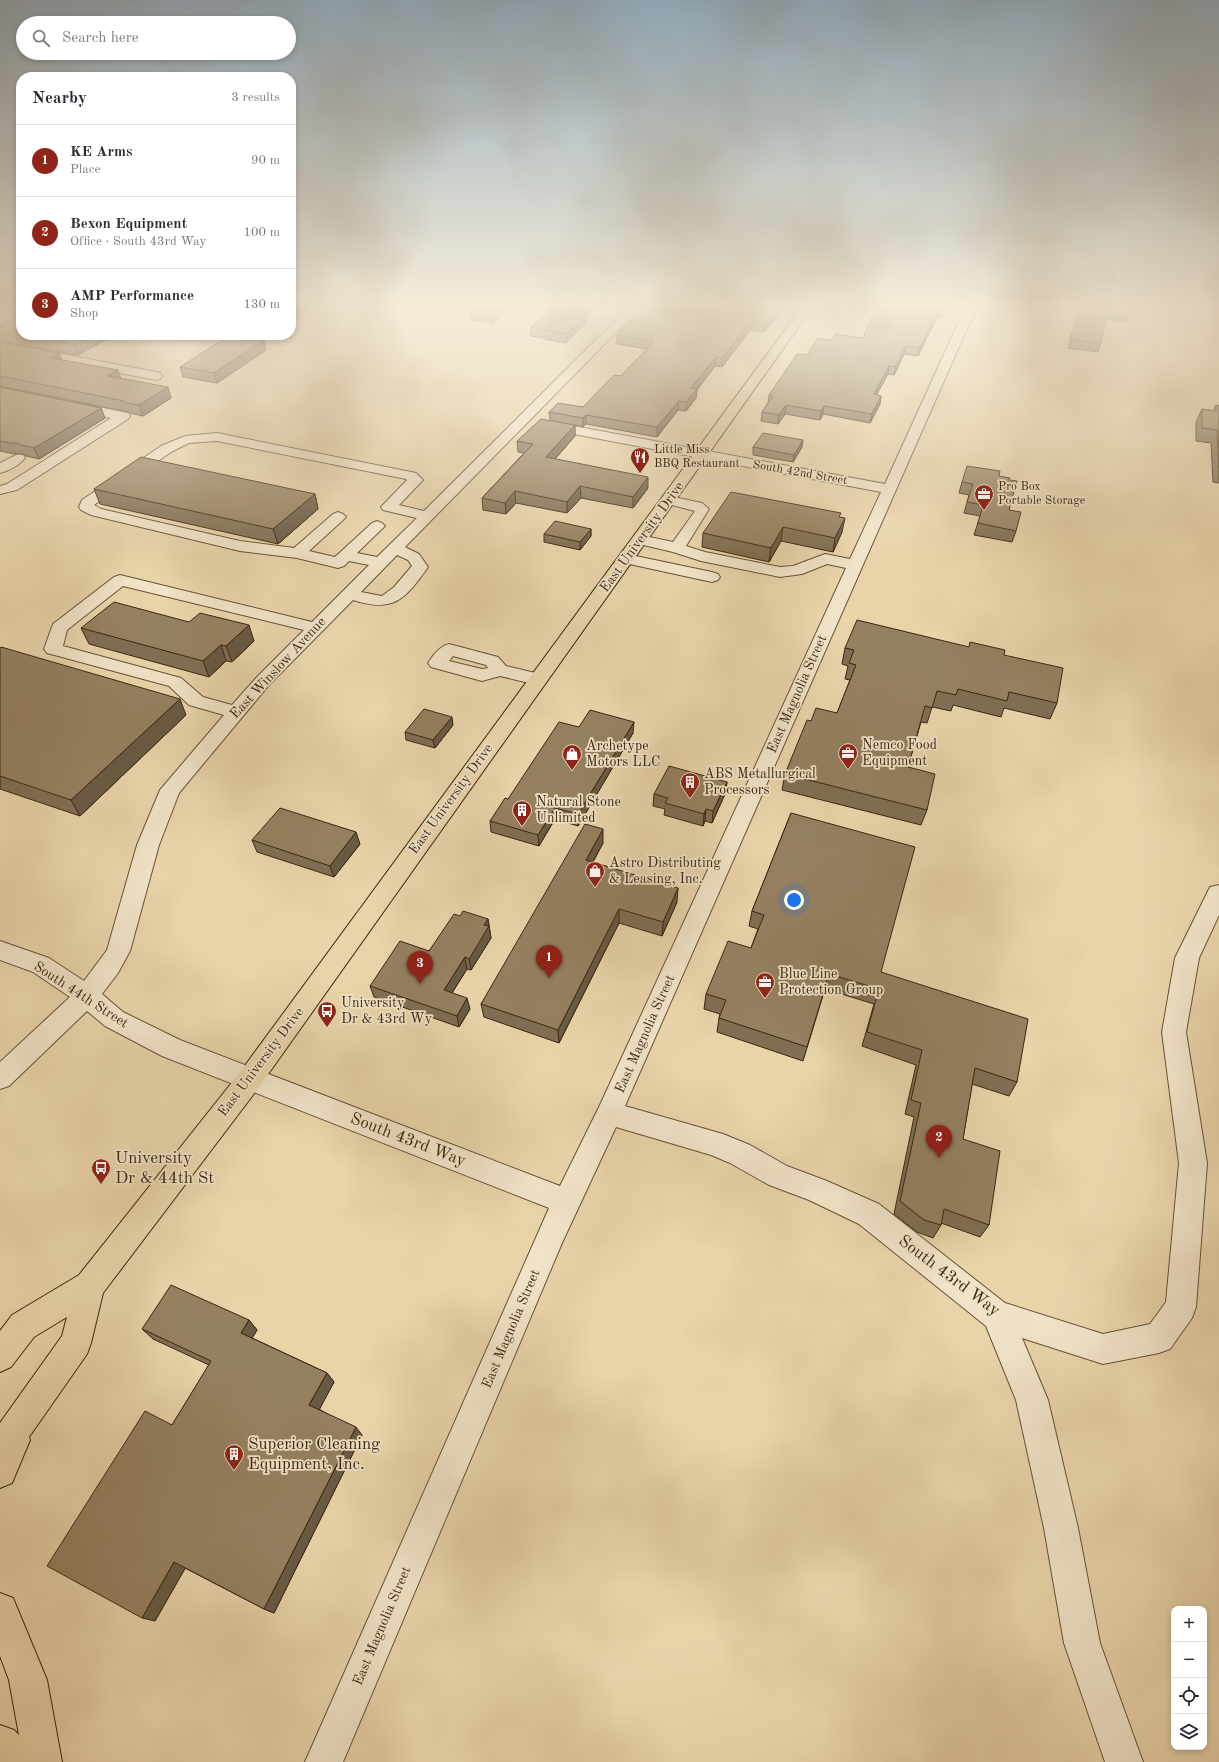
<!DOCTYPE html>
<meta charset="utf-8">
<style>
body{margin:0;font-family:"Old Standard TT",serif;background:#f2f2f3;color:#2b2b33}
.controls{position:absolute;right:12px;bottom:12px;display:grid;overflow:hidden;border-radius:8px;box-shadow:0 2px 6px #0003}
.controls button{width:36px;height:36px;display:grid;place-items:center;padding:0;border:0;border-bottom:1px solid #e1e1e2;background:#fff;color:#2b2b33;font:20px sans-serif}
.you{position:absolute;left:794px;top:900px;width:14px;height:14px;margin:-10px;border:3px solid #fff;border-radius:50%;background:#1a73e8;box-shadow:0 0 0 6px #1a73e833}
.badge{display:grid;place-items:center;width:26px;height:26px;border-radius:50%;background:#8f2418;color:#fff;font-size:13px;font-weight:700}
.pin{position:absolute;translate:-50% -33px;filter:drop-shadow(0 1px 2px #0008)}
.pin::after{content:'';position:absolute;top:21px;width:14px;height:12px;background:inherit;clip-path:polygon(0 0,100% 0,50% 100%)}
.list{margin:0;padding:0;list-style:none}
h2{display:flex;justify-content:space-between;align-items:center;height:52px;margin:0;padding:0 16px;font-size:17px}
h2 small{font-size:13px;font-weight:400;color:#7c7c81}
.list li{display:grid;grid-template-columns:26px 1fr auto;gap:12px;align-items:center;box-sizing:border-box;height:72px;padding:0 16px;border-top:1px solid #e1e1e2}
.list b{display:block;font-size:15px;white-space:nowrap}
.list p{margin:0;font-size:13px;white-space:nowrap;color:#7c7c81}
.list em{font-size:13px;font-style:normal;color:#7c7c81}
.icon{flex:none;width:22px;height:22px;fill:none;stroke:currentColor;stroke-width:2;stroke-linecap:round;stroke-linejoin:round}
.map{position:relative;flex:none;width:1219px;height:1762px;overflow:hidden}
.search{position:absolute;background:#fff;box-shadow:0 2px 6px #0003;left:16px;top:16px;width:280px;height:44px;display:flex;align-items:center;gap:10px;box-sizing:border-box;padding:0 14px;border-radius:22px;color:#7c7c81;font-size:15px}
.panel{position:absolute;background:#fff;box-shadow:0 2px 6px #0003;left:16px;top:72px;width:280px;height:268px;border-radius:16px}
.map>svg:first-child{display:block}
</style>
<div class="map">
<svg width="1219" height="1762" viewBox="0 0 1219 1762">
<rect width="100%" height="100%" fill="#e9d4aa"/>
<filter id="stains"><feTurbulence type="fractalNoise" baseFrequency=".005" numOctaves="4"/><feColorMatrix values="0 0 0 0 .2 0 0 0 0 .09 0 0 0 0 .02 0 0 0 .5 -.17"/></filter>
<radialGradient id="worn" r=".72"><stop offset=".6" stop-color="#630" stop-opacity="0"/><stop offset="1" stop-color="#630" stop-opacity=".3"/></radialGradient>
<g fill="none" stroke-linecap="round" stroke-linejoin="round">
<g stroke="#665236" stroke-width="2">
<path id="minor" d="M0,308H11L4,316L0,317Z
M628,308H640L405,547L419,554L428,567C405,600 393,613 353,600L269,685L179,793L159,845L130,951L118,973L102,994L123,1012L180,1040L560,1186L600,1105L846,568L827,564L802,574L780,577L701,561L673,552L635,543L632,540L635,537L640,535L673,542L695,511L664,503L662,500L664,497L669,496L702,503L709,509L686,546L705,552L780,567L793,566L825,554L850,559L881,492L547,429L542,428L540,425L542,422L547,421L885,484L965,308H976L625,1106L723,1134L750,1145L787,1166L827,1181L879,1204L1005,1303L1103,1334L1150,1324L1166,1302L1179,1163L1162,1032L1175,958L1210,887L1219,885V915L1199,958L1186,1032L1207,1163L1196,1307L1192,1318L1170,1349L1159,1353L1103,1364L1022,1338L1048,1400L1078,1528L1100,1643L1143,1762H1105L1064,1643L1044,1528L1016,1400L986,1326L859,1224L809,1200L769,1185L730,1163L711,1155L616,1127L562,1243L343,1762H305L549,1208L162,1056L105,1026L87,1011L9,1086L0,1089V1062L70,997L33,972L0,960V941L49,958L84,981L107,950L137,845L160,790L224,715L189,705L169,686L47,653L44,649L53,624L114,577L120,575L312,622L369,565L349,561L344,566L338,568L297,558L240,551L91,515L81,510L79,507L82,500L161,446L185,436L217,433L416,473L423,480L399,505L424,511ZM217,441L406,479L407,480L381,507L383,510L417,518L377,557L357,553L385,526L382,523L377,521L372,523L335,557L309,551L343,520L346,517L343,514L338,512L333,514L294,548L240,541L101,509L94,505L171,452L189,443ZM397,555L408,560L412,566L394,587L382,596L361,592ZM123,586L304,630L257,677L232,705L203,697L181,678L63,646L67,630Z
M215,335H263C254,346 233,340 221,338L217,337Z
M0,342L156,372L160,373L162,376L160,379L156,380L0,350Z
M74,402L128,413L130,416L128,419L17,490L0,494V486L7,484L111,418L69,409L68,406L69,403Z
M18,454L23,455L25,458C20,465 8,471 0,473V463Z
M626,554L712,572L718,574L720,577L718,580L712,582L620,562L618,559L620,556Z
M449,644L498,657L506,666L544,675L547,679L544,683L538,685L500,676L482,681L431,667L428,663C433,655 440,646 449,644ZM453,656L486,665L488,668L482,669L449,661Z"/>
</g>
<g stroke="#3b260f" stroke-width="2">
<path id="major" d="M801,308H812L259,1087L103,1293L91,1343L87,1354L29,1437L30,1440L12,1483L0,1488V1423L62,1336L67,1317L34,1337L11,1367L0,1372V1331L12,1315L79,1275L241,1071Z
M0,1593L13,1598L47,1680L62,1762H0V1725L14,1730L19,1735L9,1680L0,1656Z"/>
</g>
<use href="#minor" fill="#f1e3c8" fill-rule="evenodd"/>
<use href="#major" fill="#e9d4aa" fill-rule="evenodd"/>
</g>
<path fill="#806e53" stroke="#3b260f" d="M291,308H310L296,318L291,317Z
M473,308H510L492,323L471,320L470,311Z
M552,308H594L586,316V323L566,343L544,339V338L531,336V327Z
M782,308L764,332L750,330L722,367L715,366L697,390L696,398L686,411L678,410L657,437L586,424L583,427L575,425V436L555,459L648,488L633,508L581,498L567,513L516,503L506,514L483,510L482,498L524,453L518,452L517,441L550,420L549,412L583,407L621,376L647,349L617,344V335L643,316Z
M876,308H946L942,317H937L918,356L904,354L894,375L888,374L876,395L881,396L880,404L870,423L823,414L820,420L785,414L778,424L761,421L762,412L768,403L769,395L807,355L831,340L863,338Z
M1079,308H1130L1126,322L1106,319L1100,344L1098,352L1068,348Z
M0,325L115,335L78,355L0,341Z
M264,340L266,350L217,383L183,377L180,367Z
M0,342L62,360L121,378L171,398L143,416L130,413L128,412L0,386Z
M0,387L101,408L105,418L39,459L26,456L23,454H15L0,451Z
M1216,405L1219,406V483L1213,482L1211,443L1196,441V422L1202,409L1213,411Z
M753,447H802L793,462L753,455Z
M999,476L1009,480V510L1016,531L1012,542L974,535L980,516L964,513L969,495L959,493L962,482Z
M94,489L315,494L318,509L278,544L100,504Z
M840,517L842,532L833,552L781,541L769,562L702,547L703,533Z
M591,529V536L580,550L544,542V534Z
M81,628L254,641L232,662L226,661L209,677L89,644Z
M0,648L186,715L80,816L0,789Z
M845,648L1004,655L1057,703L1050,719L1004,708L1001,717L953,705L951,711L932,707L927,723L921,722L908,767L927,810L921,825L782,790L785,774L811,721L837,713L850,680L845,679L848,666L842,664Z
M453,725L435,748L406,740L405,732Z
M579,727L633,733L578,826L555,819L539,846L491,832L490,821L508,799Z
M727,782L725,794L712,823L705,821L703,826L664,815L665,809L653,806L654,794Z
M791,813L881,972L1017,1082L1009,1096L972,1084L963,1139L989,1225L980,1237L941,1223V1225L933,1238L917,1232L894,1214L914,1117L905,1114L916,1065L862,1046L874,1004L825,989L803,1061L717,1032L719,1018L720,1014L704,1009L706,994L751,948L758,929L749,926L752,911Z
M252,840L360,844L334,877L257,852Z
M603,843L593,862L677,902L662,936L619,923L559,1043L484,1017L481,1004Z
M460,916L488,919L491,938L471,970L467,969L452,993L470,1009L459,1027L374,997L370,986L429,951Z
M249,1320L257,1330L252,1338L327,1373L334,1382L319,1409L362,1435L274,1613L264,1609L185,1568L155,1621L172,1425L209,1365L153,1339L142,1329Z"/>
<path fill="#685a43" stroke="#3b260f" d="M294,308H310L296,318Z
M498,308H510L492,323L491,314Z
M585,308H594L586,316V323L566,343V334L579,314Z
M777,308H782L764,332L765,324Z
M939,308L937,317L918,356L920,348Z
M945,308H946L942,317Z
M751,322L750,330L722,367V358Z
M93,335H115L78,355L74,345Z
M264,340L266,350L217,383L214,373Z
M906,346L904,354L894,375L895,367Z
M59,353L63,364L51,358Z
M716,357L715,366L697,390L696,398L686,411V402L691,388Z
M889,366L888,374L872,403L874,394Z
M118,370L122,381L108,376Z
M168,387L171,398L143,416L139,405Z
M881,396L880,404L870,423L872,414Z
M679,401L678,410L657,437V427Z
M786,405L785,414L778,424L779,415Z
M824,406L823,414L820,420L821,411Z
M101,408L105,418L39,459L34,448Z
M586,415V424L583,427V418Z
M575,425V436L547,468L546,457Z
M803,440L802,447L793,462L794,455Z
M648,477V488L633,508V497Z
M580,486L581,498L567,513V502Z
M515,491L516,503L506,514L505,503Z
M315,494L318,509L278,544L273,529Z
M845,518L842,532L833,552L835,538Z
M783,527L781,541L769,562L771,548Z
M591,529V536L580,550V542Z
M249,625L254,641L232,662L226,646Z
M221,645L226,661L209,677L203,661Z
M180,699L186,715L80,816L71,800Z
M452,717L453,725L435,748L433,740Z
M634,722L633,733L578,826V814Z
M727,782L725,794L712,823L713,811Z
M555,808V819L539,846L538,835Z
M706,809L705,821L703,826L704,814Z
M603,829V843L586,875V860Z
M356,832L360,844L334,877L330,866Z
M678,888L677,902L662,936L663,922Z
M619,909V923L559,1043L558,1030Z
M488,919L491,938L471,970L469,959L484,925Z
M465,957L467,969L447,1001L444,990Z
M467,998L470,1009L459,1027L457,1016Z
M249,1320L257,1330L249,1343L241,1333Z
M327,1373L334,1382L317,1414L309,1405Z
M356,1427L362,1435L274,1613L264,1609Z
M174,1562L186,1567L155,1621L142,1618Z"/>
<path fill="#958060" stroke="#3b260f" d="M473,308H498L491,314L470,311Z
M552,308H585L579,314L586,315L566,334L544,330L545,329L531,327Z
M651,308H777L765,324L751,322L722,358L716,357L691,388L697,389L686,402L679,401L657,427L586,415L583,418L549,412L558,403L583,407L614,375L621,376L654,341L617,335L636,315L643,316Z
M876,308H945L944,309L939,308L920,348L906,346L895,367L889,366L874,394L881,396L872,414L824,406L821,411L786,405L779,415L762,412L773,396L769,395L797,354L807,355L818,338L831,340L835,334L863,338Z
M1079,308H1130L1128,314L1108,311L1100,344L1070,339Z
M21,315V335H93L74,345L0,331V325Z
M230,335L264,340L214,373L180,367Z
M0,342L59,353L51,358L118,370L108,376L168,387L139,405L126,403L124,401L0,376Z
M0,387L101,408L34,448L21,445L18,443H10L0,441Z
M1216,405L1219,406V468L1217,430L1202,428V409L1216,411Z
M541,419L575,425L546,457L648,477L633,497L580,486L567,502L515,491L505,503L482,498L533,444L517,441Z
M763,433L803,440L794,455L753,447Z
M141,457L315,494L273,529L94,489Z
M967,466L1000,471L999,476L1010,478L1009,480L1017,481L1009,510L1021,512L1016,531L978,523L983,505L967,502L973,484L962,482Z
M731,492L841,513L839,517L845,518L835,538L783,527L771,548L703,533Z
M555,521L591,529L580,542L544,534Z
M114,602L189,622L200,613L249,625L226,646L221,645L203,661L81,628Z
M857,620L969,647L970,642L1005,650L1004,655L1063,668L1057,703L1009,692L1007,701L958,689L956,695L937,691L932,708L925,706L908,767L935,774L927,810L785,774L807,720L811,721L816,708L837,713L856,665L849,663L854,650L845,648Z
M1,647L180,699L71,800L0,776V648Z
M424,709L452,717L433,740L405,732Z
M590,710L634,722L578,814L555,808L538,835L490,821L505,798L508,799L559,722L579,727Z
M669,766L727,782L713,811L706,809L704,814L665,803L668,798L654,794Z
M280,808L356,832L330,866L252,840Z
M791,813L915,847L881,972L1028,1019L1017,1082L975,1068L963,1139L1000,1151L989,1225L944,1209L941,1225L924,1220L900,1201L921,1103L911,1100L922,1050L867,1032L879,989L829,974L807,1047L719,1018L726,1000L706,994L728,941L751,948L764,915L752,911Z
M585,824L603,829L586,860L678,888L663,922L619,909L558,1030L481,1004Z
M463,911L488,919L484,925L489,926L469,959L465,957L444,990L467,998L457,1016L370,986L400,941L429,951L454,914L460,916Z
M171,1285L249,1320L241,1333L327,1373L309,1405L356,1427L264,1609L174,1562L142,1618L47,1566L145,1411L172,1425L211,1361L142,1329Z"/>
<linearGradient id="sky" x2="0" y2="1"><stop stop-color="#91a9ba"/><stop offset="0.55" stop-color="#f5ecd9"/><stop offset="1" stop-color="#f5ecd9" stop-opacity="0"/></linearGradient>
<rect width="1219" height="555" fill="url(#sky)"/>
<defs>
<g id="restaurant-pin" transform="scale(1)"><path d="M0 17L-7.5 6A9.5 9.5 0 1 1 7.5 6Z" fill="#8f2418" stroke="#f1e3c8"/><path d="M-5-6h1v4h1v-4h1v4h1v-4h1v5L-1.5 .5V6h-2V.5L-5-1ZM5-6V6H3V1.5H1.5Q1.5-4 5-6Z" fill="#fff"/></g>
<g id="office-pin" transform="scale(1)"><path d="M0 17L-7.5 6A9.5 9.5 0 1 1 7.5 6Z" fill="#8f2418" stroke="#f1e3c8"/><path d="M-6-3h4V-5.5h4V-3h4V5H-6ZM-1-4.5V-3h2v-1.5ZM-6 0V1H6V0Z" fill="#fff"/></g>
<g id="shop-pin" transform="scale(1)"><path d="M0 17L-7.5 6A9.5 9.5 0 1 1 7.5 6Z" fill="#8f2418" stroke="#f1e3c8"/><path d="M-5-2.5h2.3a2.7 3.5 0 0 1 5.4 0H5L5.5 6h-11ZM-1.5-2.5h3a1.5 2.3 0 0 0-3 0Z" fill="#fff"/></g>
<g id="building-pin" transform="scale(1)"><path d="M0 17L-7.5 6A9.5 9.5 0 1 1 7.5 6Z" fill="#8f2418" stroke="#f1e3c8"/><path d="M-4-6H4V6H1V3H-1V6H-4ZM-2.5-4.3h1.7v1.8h-1.7ZM.8-4.3h1.7v1.8H.8ZM-2.5-1h1.7V.8h-1.7ZM.8-1h1.7V.8H.8Z" fill="#fff"/></g>
<g id="bus-pin" transform="scale(1)"><path d="M0 17L-7.5 6A9.5 9.5 0 1 1 7.5 6Z" fill="#8f2418" stroke="#f1e3c8"/><path d="M-5-6H5V4H4V6H2V4H-2V6H-4V4H-5ZM-3.5-4V0h7V-4ZM-3.5 1.2v1.5H-2V1.2ZM2 1.2v1.5H3.5V1.2Z" fill="#fff"/></g>
</defs>
<g fill-rule="evenodd">
<use href="#restaurant-pin" x="640" y="457"/>
<use href="#office-pin" x="984" y="494"/>
<use href="#office-pin" x="848" y="753"/>
<use href="#shop-pin" x="572" y="754"/>
<use href="#building-pin" x="690" y="782"/>
<use href="#building-pin" x="522" y="810"/>
<use href="#shop-pin" x="595" y="871"/>
<use href="#office-pin" x="765" y="982"/>
<use href="#bus-pin" x="327" y="1011"/>
<use href="#bus-pin" x="101" y="1168"/>
<use href="#building-pin" x="234" y="1454"/>
</g>
<g text-anchor="middle" dominant-baseline="central" stroke-width="3.5" stroke-linejoin="round" paint-order="stroke">
<g font-size="12" fill="#3b260f" stroke="#f1e3c8" text-anchor="start">
<text x="654" y="450">Little Miss<tspan x="654" dy="14">BBQ Restaurant</tspan></text>
<text x="998" y="487">Pro Box<tspan x="998" dy="14">Portable Storage</tspan></text>
</g>
<g font-size="12" fill="#3b260f" stroke="#f1e3c8">
<text transform="translate(800 473) rotate(10)">South 42nd Street</text>
</g>
<g font-size="14" fill="#3b260f" stroke="#f1e3c8">
<text transform="translate(642 537) rotate(-54)">East University Drive</text>
<text transform="translate(278 668) rotate(-47)">East Winslow Avenue</text>
<text transform="translate(797 694) rotate(-66)">East Magnolia Street</text>
<text transform="translate(451 799) rotate(-54)">East University Drive</text>
<text transform="translate(81 995) rotate(33)">South 44th Street</text>
<text transform="translate(645 1034) rotate(-66)">East Magnolia Street</text>
<text transform="translate(261 1062) rotate(-53)">East University Drive</text>
<text transform="translate(511 1329) rotate(-67)">East Magnolia Street</text>
<text transform="translate(382 1626) rotate(-67)">East Magnolia Street</text>
</g>
<g font-size="14" fill="#3b260f" stroke="#f1e3c8" text-anchor="start">
<text x="862" y="745">Nemco Food<tspan x="862" dy="16">Equipment</tspan></text>
<text x="586" y="746">Archetype<tspan x="586" dy="16">Motors LLC</tspan></text>
<text x="704" y="774">ABS Metallurgical<tspan x="704" dy="16">Processors</tspan></text>
<text x="536" y="802">Natural Stone<tspan x="536" dy="16">Unlimited</tspan></text>
<text x="609" y="863">Astro Distributing<tspan x="609" dy="16">&amp; Leasing, Inc.</tspan></text>
<text x="779" y="974">Blue Line<tspan x="779" dy="16">Protection Group</tspan></text>
<text x="341" y="1003">University<tspan x="341" dy="16">Dr &amp; 43rd Wy</tspan></text>
</g>
<g font-size="17" fill="#3b260f" stroke="#f1e3c8">
<text transform="translate(408 1140) rotate(21)">South 43rd Way</text>
<text transform="translate(949 1276) rotate(37)">South 43rd Way</text>
</g>
<g font-size="17" fill="#3b260f" stroke="#f1e3c8" text-anchor="start">
<text x="115" y="1158">University<tspan x="115" dy="20">Dr &amp; 44th St</tspan></text>
<text x="248" y="1444">Superior Cleaning<tspan x="248" dy="20">Equipment, Inc.</tspan></text>
</g>
</g>
<rect width="100%" height="100%" filter="url(#stains)"/>
<rect width="100%" height="100%" fill="url(#worn)"/>
</svg>
<div class="controls">
<button>+</button>
<button>−</button>
<button><svg class="icon" aria-label="locate" viewBox="0 0 24 24"><circle cx="12" cy="12" r="6"/><path d="M12 2v4M12 18v4M2 12h4M18 12h4"/></svg></button>
<button><svg class="icon" aria-label="layers" viewBox="0 0 24 24"><path d="M12 4l9 5-9 5-9-5zM3 14l9 5 9-5"/></svg></button>
</div>
<div class="you"></div>
<div class="pin badge" style="left:549px;top:978px">1</div>
<div class="pin badge" style="left:939px;top:1158px">2</div>
<div class="pin badge" style="left:420px;top:984px">3</div>
<div class="search"><svg class="icon" aria-label="search" viewBox="0 0 24 24"><circle cx="10" cy="10" r="6"/><path d="M15 15l6 6"/></svg>Search here</div>
<section class="panel">
<h2>Nearby<small>3 results</small></h2>
<ul class="list">
<li><span class="badge">1</span><div><b>KE Arms</b><p>Place</p></div><em>90 m</em></li>
<li><span class="badge">2</span><div><b>Bexon Equipment</b><p>Office · South 43rd Way</p></div><em>100 m</em></li>
<li><span class="badge">3</span><div><b>AMP Performance</b><p>Shop</p></div><em>130 m</em></li>
</ul>
</section>
</div>
